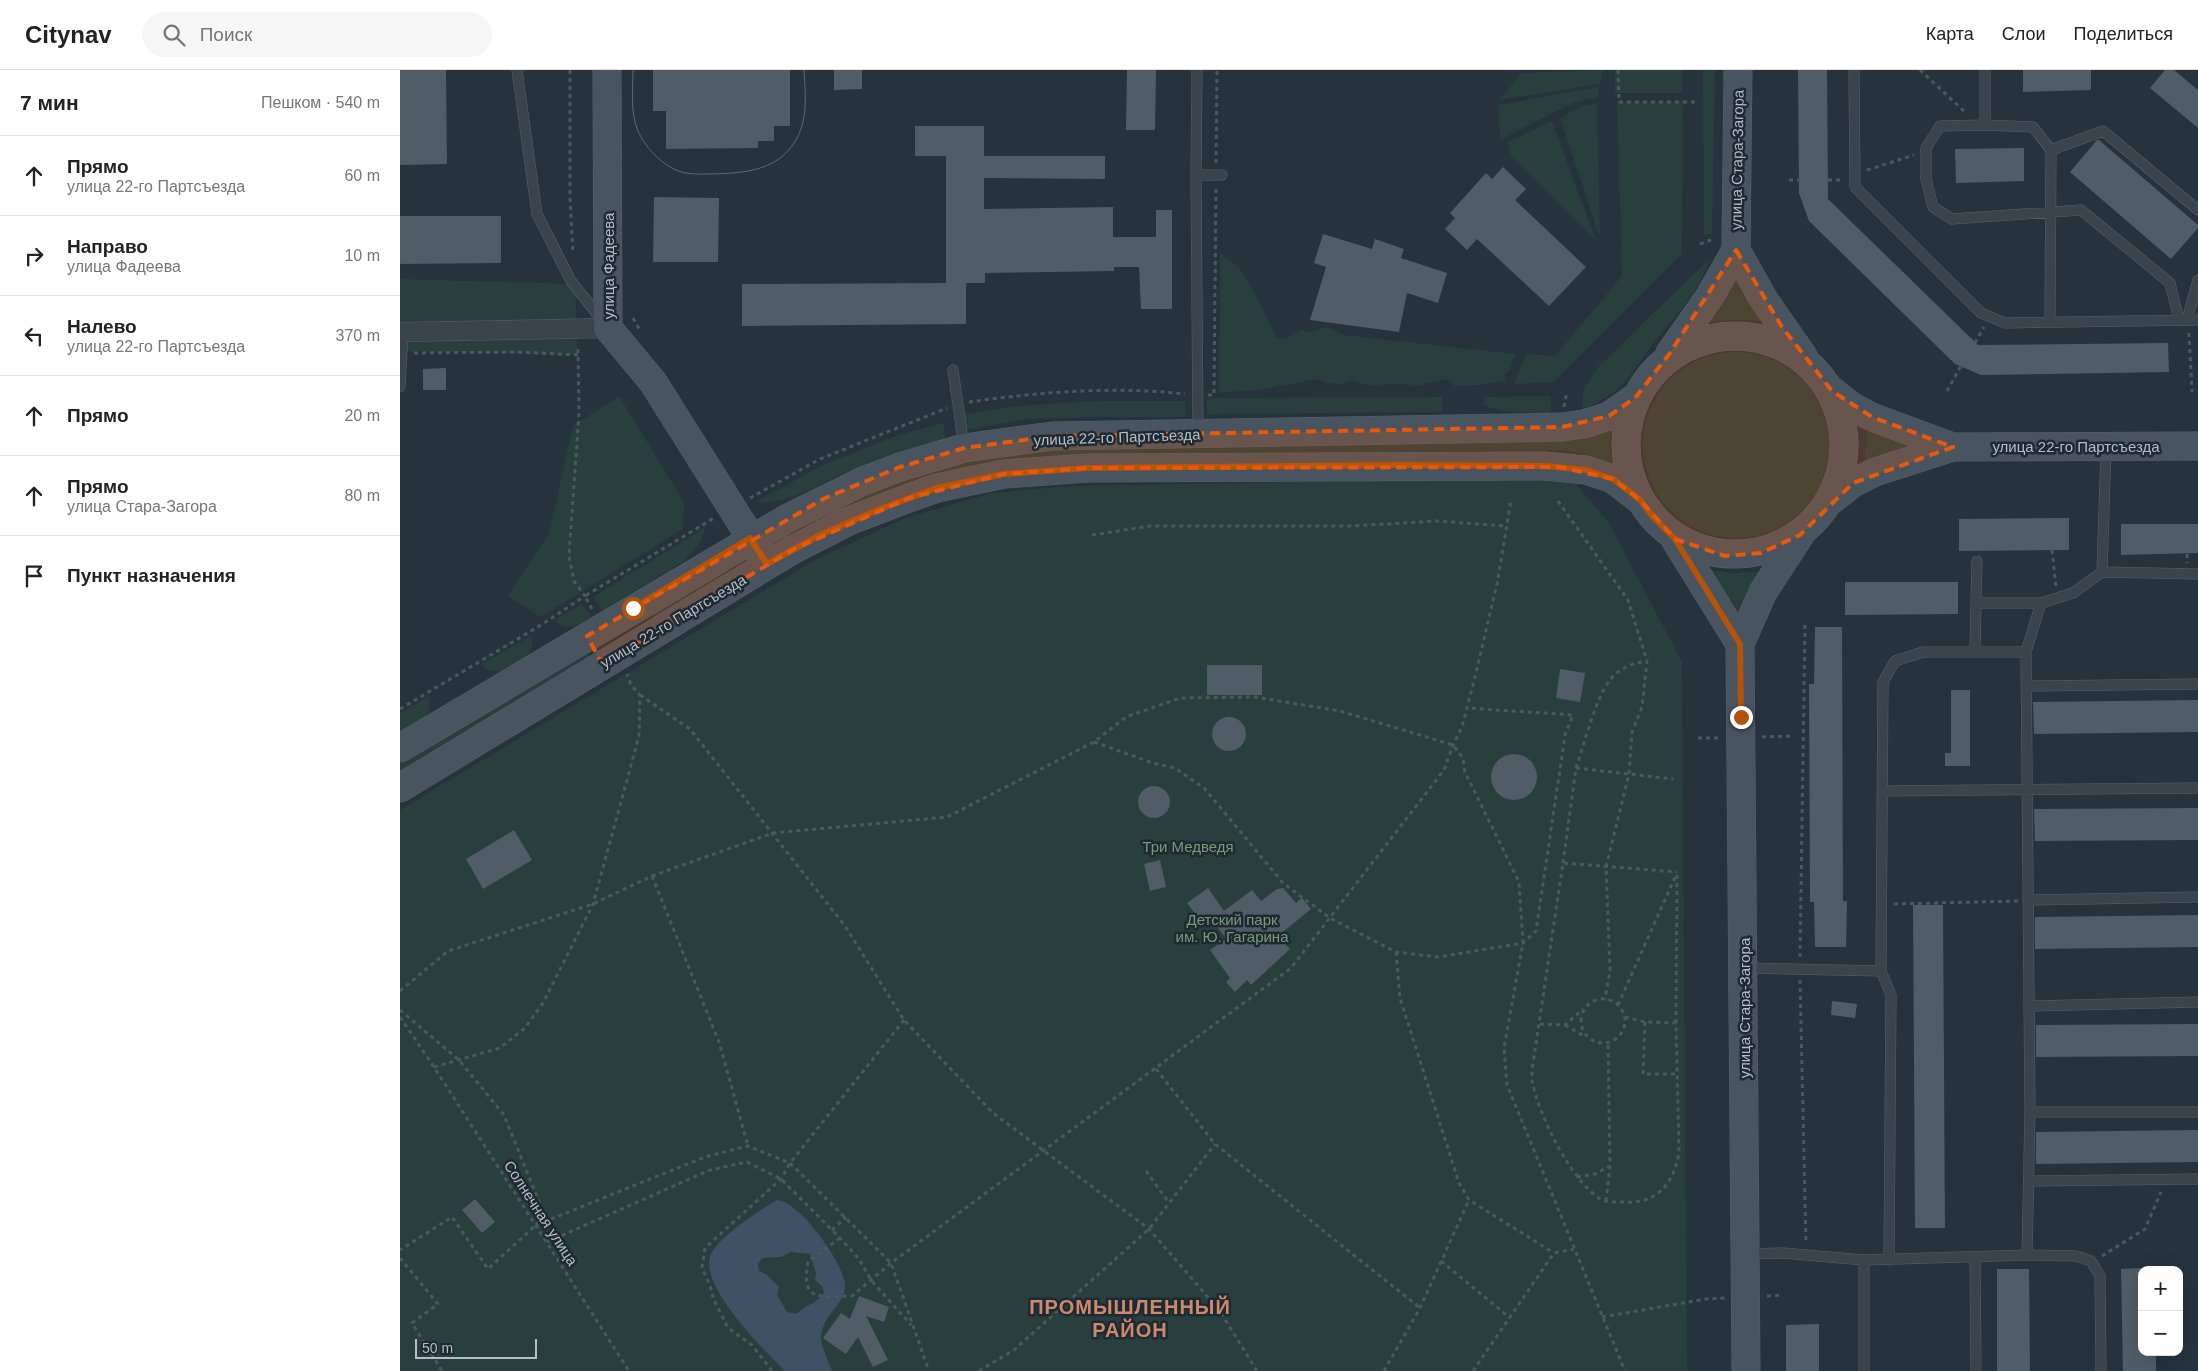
<!DOCTYPE html>
<html lang="ru">
<meta charset="utf-8">
<style>
body{margin:0;font-family:Helvetica,sans-serif;background:#f6f6f6;color:#222}
.controls{position:absolute;right:15px;bottom:15px;display:grid;overflow:hidden;border-radius:10px;box-shadow:0 5px 20px #0002}
.controls button{width:45px;height:45px;display:grid;place-items:center;padding:0;border:0;border-bottom:1px solid #e0e0e0;background:#fff;color:#222;font:25px sans-serif}
.scale{position:absolute;left:15px;bottom:12px;width:122px;box-sizing:border-box;padding-left:5px;border:2px solid #b6bfc8;border-top:0;font-size:14px;line-height:18px;white-space:nowrap;color:#b6bfc8;-webkit-text-stroke:4px #1f2932;paint-order:stroke}
.stop{position:absolute;width:15px;height:15px;margin:-11px;border:4px solid #b45309;border-radius:50%;background:#fff}
.stop.end{background:#b45309;border-color:#fff;box-shadow:0 1px 5px #0008}
.list{margin:0;padding:0;list-style:none}
h2{display:flex;justify-content:space-between;align-items:center;height:65px;margin:0;padding:0 20px;font-size:21px}
h2 small{font-size:16px;font-weight:400;color:#767676}
.list li{display:grid;grid-template-columns:32px 1fr auto;gap:15px;align-items:center;box-sizing:border-box;height:80px;padding:0 20px;border-top:1px solid #e0e0e0}
.list b{display:block;font-size:19px;white-space:nowrap}
.list p{margin:0;font-size:16px;white-space:nowrap;color:#767676}
.list em{font-size:16px;font-style:normal;color:#767676}
.icon{flex:none;width:28px;height:28px;fill:none;stroke:currentColor;stroke-width:2;stroke-linecap:round;stroke-linejoin:round}
.map{position:relative;flex:none;width:1798px;height:1301px;overflow:hidden}
header{display:flex;align-items:center;gap:30px;box-sizing:border-box;height:70px;padding:0 25px;background:#fff;border-bottom:1px solid #e0e0e0}
header strong{font-size:24px}
nav{display:flex;gap:28px;margin-inline-start:auto;font-size:18px}
.search{width:350px;height:45px;background:#f6f6f6;display:flex;align-items:center;gap:12px;box-sizing:border-box;padding:0 18px;border-radius:28px;color:#767676;font-size:19px}
main{display:flex}
aside{flex:1;background:#fff}
.map>svg:first-child{display:block}
</style>
<header>
<strong>Citynav</strong>
<div class="search"><svg class="icon" aria-label="search" viewBox="0 0 24 24"><circle cx="10" cy="10" r="6"/><path d="M15 15l6 6"/></svg>Поиск</div>
<nav><a>Карта</a><a>Слои</a><a>Поделиться</a></nav>
</header>
<main>
<aside>
<h2>7 мин<small>Пешком · 540 m</small></h2>
<ul class="list">
<li><svg class="icon" aria-label="ahead" viewBox="0 0 24 24"><path d="M12 20V5M6 11l6-6 6 6"/></svg><div><b>Прямо</b><p>улица 22-го Партсъезда</p></div><em>60 m</em></li>
<li><svg class="icon" aria-label="right" viewBox="0 0 24 24"><path d="M7 20v-9h11M14 6l5 5-5 5"/></svg><div><b>Направо</b><p>улица Фадеева</p></div><em>10 m</em></li>
<li><svg class="icon" aria-label="left" viewBox="0 0 24 24"><path d="M17 20v-9H6M10 6l-5 5 5 5"/></svg><div><b>Налево</b><p>улица 22-го Партсъезда</p></div><em>370 m</em></li>
<li><svg class="icon" aria-label="ahead" viewBox="0 0 24 24"><path d="M12 20V5M6 11l6-6 6 6"/></svg><div><b>Прямо</b></div><em>20 m</em></li>
<li><svg class="icon" aria-label="ahead" viewBox="0 0 24 24"><path d="M12 20V5M6 11l6-6 6 6"/></svg><div><b>Прямо</b><p>улица Стара-Загора</p></div><em>80 m</em></li>
<li><svg class="icon" aria-label="arrive" viewBox="0 0 24 24"><path d="M6 21V4h12l-3 4 3 4H6"/></svg><div><b>Пункт назначения</b></div></li>
</ul>
</aside>
<div class="map">
<svg width="1798" height="1301" viewBox="0 0 1798 1301">
<rect width="100%" height="100%" fill="#26323c"/>
<path fill="#293f3e" d="M1203,0L1200,14L1100,30L1121,3Z
M1215,0H1282V23H1215Z
M1303,0H1315L1312,164L1304,165Z
M1199,17L1198,27L1173,33L1100,70L1098,35Z
M1283,32L1282,184L1154,312L1114,314L1126,284L1155,286L1222,206L1217,33Z
M1197,33L1200,168L1160,48L1182,36Z
M1152,51L1196,171L1111,86L1107,73Z
M820,183L839,197L858,229L876,267L886,269L901,260L911,262L928,257L944,265L1115,284L1110,299L1104,306L1107,310L1081,315L1055,316L1046,309L1011,317L1007,314L968,315L950,310L941,314L926,313L917,309L865,319L819,323Z
M1309,189C1299,224 1272,249 1250,278C1239,292 1228,311 1213,323C1204,330 1193,334 1182,339L1183,319L1199,296Z
M1337,195L1368,251L1327,250L1305,253Z
M0,209L175,214L178,285L0,281Z
M1243 375a93 93 0 1 1 186 0a93 93 0 1 1-186 0Z
M219,326L284,432L283,459L141,547L107,526L149,464L173,356Z
M1151,326V343L1101,341L1083,335L1084,327Z
M1042,327V342L807,344V328Z
M701,331H785L786,347H700L630,349L565,360L562,344L626,335Z
M544,353L545,369C510,378 481,388 447,402C416,414 390,436 355,432L423,395L495,366Z
M1213,356L1210,368L1211,393L1185,384L1164,380L668,386L596,393L416,455L411,452L413,448L467,423L550,393L668,376L1120,372L1164,369Z
M1466,361L1521,373L1465,390Z
M1116,408L1176,414L1209,453L1282,592L1287,1301H0V740L415,490L505,448L592,423L671,416Z
M306,457L299,475L284,491L202,541L193,527Z
M1307,500L1337,503L1366,501L1341,558Z
M319,505H326L258,550L253,548L255,543Z
M182,534L191,547C178,555 167,563 154,550Z
M131,566L132,578L128,585L101,601L86,600L82,594Z
M184,582L190,585L191,591L0,704V693Z
M29,626V641L24,648L0,662V643Z"/>
<path fill="#3d5264" fill-rule="evenodd" d="M377,1130C399,1131 443,1192 445,1214C446,1236 422,1243 421,1268C421,1276 429,1293 432,1301H385C365,1281 294,1212 312,1182C322,1165 360,1140 377,1130ZM391,1182L410,1184L416,1203L415,1210L422,1216L424,1223C416,1235 406,1233 397,1244L387,1242L377,1225L379,1217L367,1205L359,1201L358,1194L362,1188L381,1187Z"/>
<path fill="#505d67" d="M0,0H46L47,94L0,95Z
M253,0H390V56H374V71H358V78L266,79V41H253Z
M434,0H462V19L434,20Z
M727,0H756L755,60H726Z
M1398,0H1427L1428,129L1578,275L1768,273L1769,302L1581,305L1555,294L1409,151L1399,123Z
M1623,0H1691V20L1623,22Z
M1765,0H1774L1798,20V58L1750,18Z
M515,56H584V86H705V109L584,108V139L713,137V167H756V140H772V239H741L739,197H714V201L585,203V213H566V254L342,256V214L546,213V86H515Z
M1697,70H1699L1798,155V158L1771,189L1670,102Z
M1624,78V111L1556,113L1555,79Z
M1103,97L1126,119L1115,130L1186,197L1149,236L1077,169L1067,180L1045,159L1055,148L1050,143L1086,103L1092,109Z
M254,127L319,128L318,192H253Z
M0,146H101V193L0,194Z
M923,164L972,179L975,169L1004,179L1001,188L1047,203L1038,233L1007,223L999,262L910,250L926,197L914,193Z
M46,298V320H23V299Z
M1669,448V480L1559,481V449Z
M1721,454H1798V483L1721,485Z
M1445,512H1558V544L1445,545Z
M1415,557H1442L1443,831H1447L1446,877H1415L1414,832H1410L1409,614H1414Z
M807,595H862V625H807Z
M1160,599L1185,603L1180,632L1156,628Z
M1551,620H1570V696H1545V683H1551Z
M1798,630V662L1634,664L1633,632Z
M812 664a17 17 0 1 1 34 0a17 17 0 1 1-34 0Z
M1091 707a23 23 0 1 1 46 0a23 23 0 1 1-46 0Z
M738 732a16 16 0 1 1 32 0a16 16 0 1 1-32 0Z
M1798,738V770L1635,771L1634,739Z
M114,760L132,790L83,819L66,789Z
M760,790L766,817L750,821L744,794Z
M808,818L824,841L852,820L861,831L877,819L883,818L896,833L902,828L911,839L878,866L890,879L851,915L847,910L835,922L826,912L830,908L810,880L826,869L810,847L802,853L787,833Z
M1513,835H1543L1545,1158H1515Z
M1798,845V877L1635,879V847Z
M1432,931L1457,934L1455,948L1431,945Z
M1798,954V986L1636,987V955Z
M1798,1060V1092L1636,1094V1062Z
M75,1129L95,1152L82,1163L62,1140Z
M1742,1198V1282H1756V1301H1723L1721,1199Z
M1597,1199H1629L1630,1301H1597Z
M459,1226L489,1237L484,1252L466,1246L488,1290L473,1297L458,1267L446,1284L423,1268L441,1243L450,1249Z
M1419,1254V1301H1386V1255Z"/>
<g fill="none" stroke-linecap="round" stroke-linejoin="round">
<g stroke="#58626b" stroke-width="11">
<path id="lane" d="M117,0L137,144L171,211L201,249
M797,0L796,105L798,361
M1454,0L1455,117L1581,243L1605,253L1798,250
M1585,0V55L1633,57L1651,80L1650,252
M1585,55L1540,56L1526,78V109L1533,137L1552,149L1681,140L1770,213L1779,250
M1651,80L1703,61L1798,140
M796,105H822
M1787,250L1798,210
M553,300L564,376
M0,317L3,262
M1702,502L1798,504
M1576,533L1577,491
M1575,581L1576,533H1641
M1626,616L1798,614
M1482,721L1798,718
M1628,830L1798,827
M1345,898L1481,901
M1629,936L1798,932
M1630,1042H1798
M1629,1111L1798,1109
M1346,1184L1383,1183L1464,1190L1627,1185L1676,1186L1691,1191L1700,1206L1701,1301
M1627,1185L1630,1042L1626,582L1641,533L1673,523L1702,502L1706,378
M1575,1187L1576,1301
M1464,1190V1301
M1489,1190L1491,925L1481,901L1483,612L1495,591L1523,582H1626"/>
</g>
<g stroke="#58626b" stroke-width="20">
<path id="street" d="M0,262L208,258"/>
</g>
<g stroke="#58626b" stroke-width="29">
<path id="secondary" d="M207,0L208,258L253,312L361,484
M1336,180L1364,230L1403,286
M1226 375a109 109 0 1 1 218 0a109 109 0 1 1-218 0Z
M1270,283L1310,226L1336,180L1338,0
M1432,321L1451,336L1472,347L1553,377
M1430,431L1453,413L1475,402L1553,377L1798,376
M1275,469L1340,574
M0,678L388,448L463,411L500,397L564,378L653,366L1162,357L1184,354L1209,346L1235,328
M0,718L394,479L449,451L509,428L537,418L604,404L688,398L1145,396L1186,400L1213,409L1240,430
M1346,1301L1340,574L1363,522L1400,465"/>
</g>
<path stroke="#485b5c" stroke-width="3" stroke-dasharray="4 4" stroke-linecap="butt" d="M170,0V126L173,184
M1218,0L1219,32H1296
M1520,0L1566,43
M816,93L817,0
M1467,100L1514,85
M1389,110H1400
M1428,110H1443
M1300,174L1311,170
M233,248L241,262
M1789,263L1792,322
M1575,273L1584,257
M14,283L118,282L178,285
M1547,321L1561,296
M808,325H814L816,117
M569,332C640,322 714,316 785,324
M1164,337L1167,321
M350,428L420,389L547,338
M1158,431L1228,530L1247,591L1242,637L1232,662L1229,704L1206,797L1210,900L1205,929
M692,465L750,456H952L1036,451L1106,456
M1652,480L1656,517
M1787,484V493
M192,539L185,526L314,448
M240,625L290,659L445,856L504,950L593,1043L749,1159L819,1240L857,1301
M0,639L141,555L185,526L174,511L169,486L179,344L178,276
M1362,667L1391,666
M1298,668H1320
M694,672L753,693L775,698L804,718L883,813L930,848L996,882L1039,887L1123,873L1136,861L1165,665L1173,645L1067,638
M1176,698C1184,675 1196,627 1210,610C1219,598 1233,593 1247,591
M1163,793L1176,698L1273,709
M252,806L319,972L348,1076
M1494,834L1618,831
M996,882L1000,928L1059,1113L1069,1130L1154,1183
M1400,887L1405,554
M1400,910L1406,1174
M0,921L48,881L193,834L252,806L373,763L547,747L694,672L726,647L780,628L855,627L940,641L1053,675L1063,688L1065,702L1119,812L1123,873L1104,978L1107,1015L1225,1301
M1181 951a22 22 0 1 1 44 0a22 22 0 1 1-44 0Z
M1218,935L1276,805
M0,940L59,990L104,1045L144,1144L136,1155L88,1199L52,1147L0,1180
M0,947L34,997L229,1301
M1225,947L1245,952L1276,953L1279,1082C1274,1115 1256,1135 1221,1132C1215,1132 1207,1132 1202,1130C1171,1112 1138,1044 1132,1010C1131,1001 1134,989 1135,980L1163,793L1277,802
M1245,952L1243,1004H1277
M1276,953L1277,802
M1140,954L1165,955L1183,939
M1165,955L1186,967
M34,997L100,978L125,958L143,933L193,834L239,666L240,625L231,615L227,604
M756,999L815,1074L1020,1238
M746,1101L769,1133
M1177,1107L1195,1104L1210,1096L1208,973
M1206,1131L1210,1096
M136,1155L305,1087L348,1076L390,1093L491,1193L529,1301
M432,1160L446,1147
M440,1168L408,1191C401,1233 418,1226 452,1226L491,1193L891,898L1044,700L1053,675L1062,657L1075,607L1097,514L1111,430
M147,1172L310,1100L347,1092L381,1109L440,1168L459,1189L471,1210L511,1255
M1702,1186L1745,1159L1761,1122
M0,1188L38,1234L12,1253L42,1301
M1041,1191L1110,1248
M1367,1226L1383,1225
M1202,1247L1306,1229L1325,1228
M372,1301L352,1275L328,1258L313,1228L312,1221L302,1197L305,1178L381,1109L390,1093L504,950
M579,1301L614,1280L749,1159L815,1074
M984,1301L1020,1238L1069,1130
M1073,1301L1154,1183L1174,1179"/>
<use href="#lane" stroke="#3a444d" stroke-width="10"/>
<use href="#street" stroke="#3a444d" stroke-width="19"/>
<use href="#secondary" stroke="#48545f" stroke-width="28"/>
<path stroke="#5c6973" stroke-width="1" d="M233,0C233,19 230,43 238,61C244,75 259,92 274,99C285,105 298,104 311,104C346,103 382,101 399,64C408,44 405,21 404,0"/>
</g>
<g fill="none" stroke-linecap="round" stroke-linejoin="round">
<path stroke="#b45309" stroke-width="6" d="M233,538L350,468L367,494L420,465L480,439L537,418L604,404L688,398L1001,395L1145,396L1186,400L1213,409L1240,430L1253,447L1275,469L1340,574L1341,647"/>
</g>
<path fill="#e8590c" fill-opacity="0.2" stroke="#e8590c" stroke-width="4" stroke-dasharray="10 6" stroke-linejoin="round" d="M1336,180L1382,257L1432,321L1472,347L1553,377L1453,413L1400,465L1361,483L1325,486L1275,469L1240,430L1213,409L1160,397L688,398L604,404L509,428L394,479L202,594L187,566L425,428L500,397L564,378L653,366L1162,357L1209,346L1235,328L1270,283Z"/>
<g text-anchor="middle" dominant-baseline="central" stroke-width="5" stroke-linejoin="round" paint-order="stroke">
<g font-size="15" fill="#b6bfc8" stroke="#1f2932">
<text transform="translate(1337 90) rotate(-89)">улица Стара-Загора</text>
<text transform="translate(208 196) rotate(-90)">улица Фадеева</text>
<text transform="translate(717 367) rotate(-2)">улица 22-го Партсъезда</text>
<text x="1676" y="376">улица 22-го Партсъезда</text>
<text transform="translate(273 551) rotate(-31)">улица 22-го Партсъезда</text>
<text transform="translate(1344 938) rotate(-90)">улица Стара-Загора</text>
<text transform="translate(141 1143) rotate(57)">Солнечная улица</text>
</g>
<g font-size="15" fill="#769c7a" stroke="#1f2932">
<text x="788" y="776">Три Медведя</text>
<text x="832" y="849">Детский парк<tspan x="832" dy="17">им. Ю. Гагарина</tspan></text>
</g>
<g font-size="20" font-weight="bold" letter-spacing="1" fill="#cc8a6c" stroke="#1f2932">
<text x="730" y="1237">ПРОМЫШЛЕННЫЙ<tspan x="730" dy="23">РАЙОН</tspan></text>
</g>
</g>
</svg>
<div class="controls">
<button>+</button>
<button>−</button>
</div>
<div class="scale">50 m</div>
<div class="stop" style="left:233px;top:538px"></div>
<div class="stop end" style="left:1341px;top:647px"></div>
</div>
</main>
